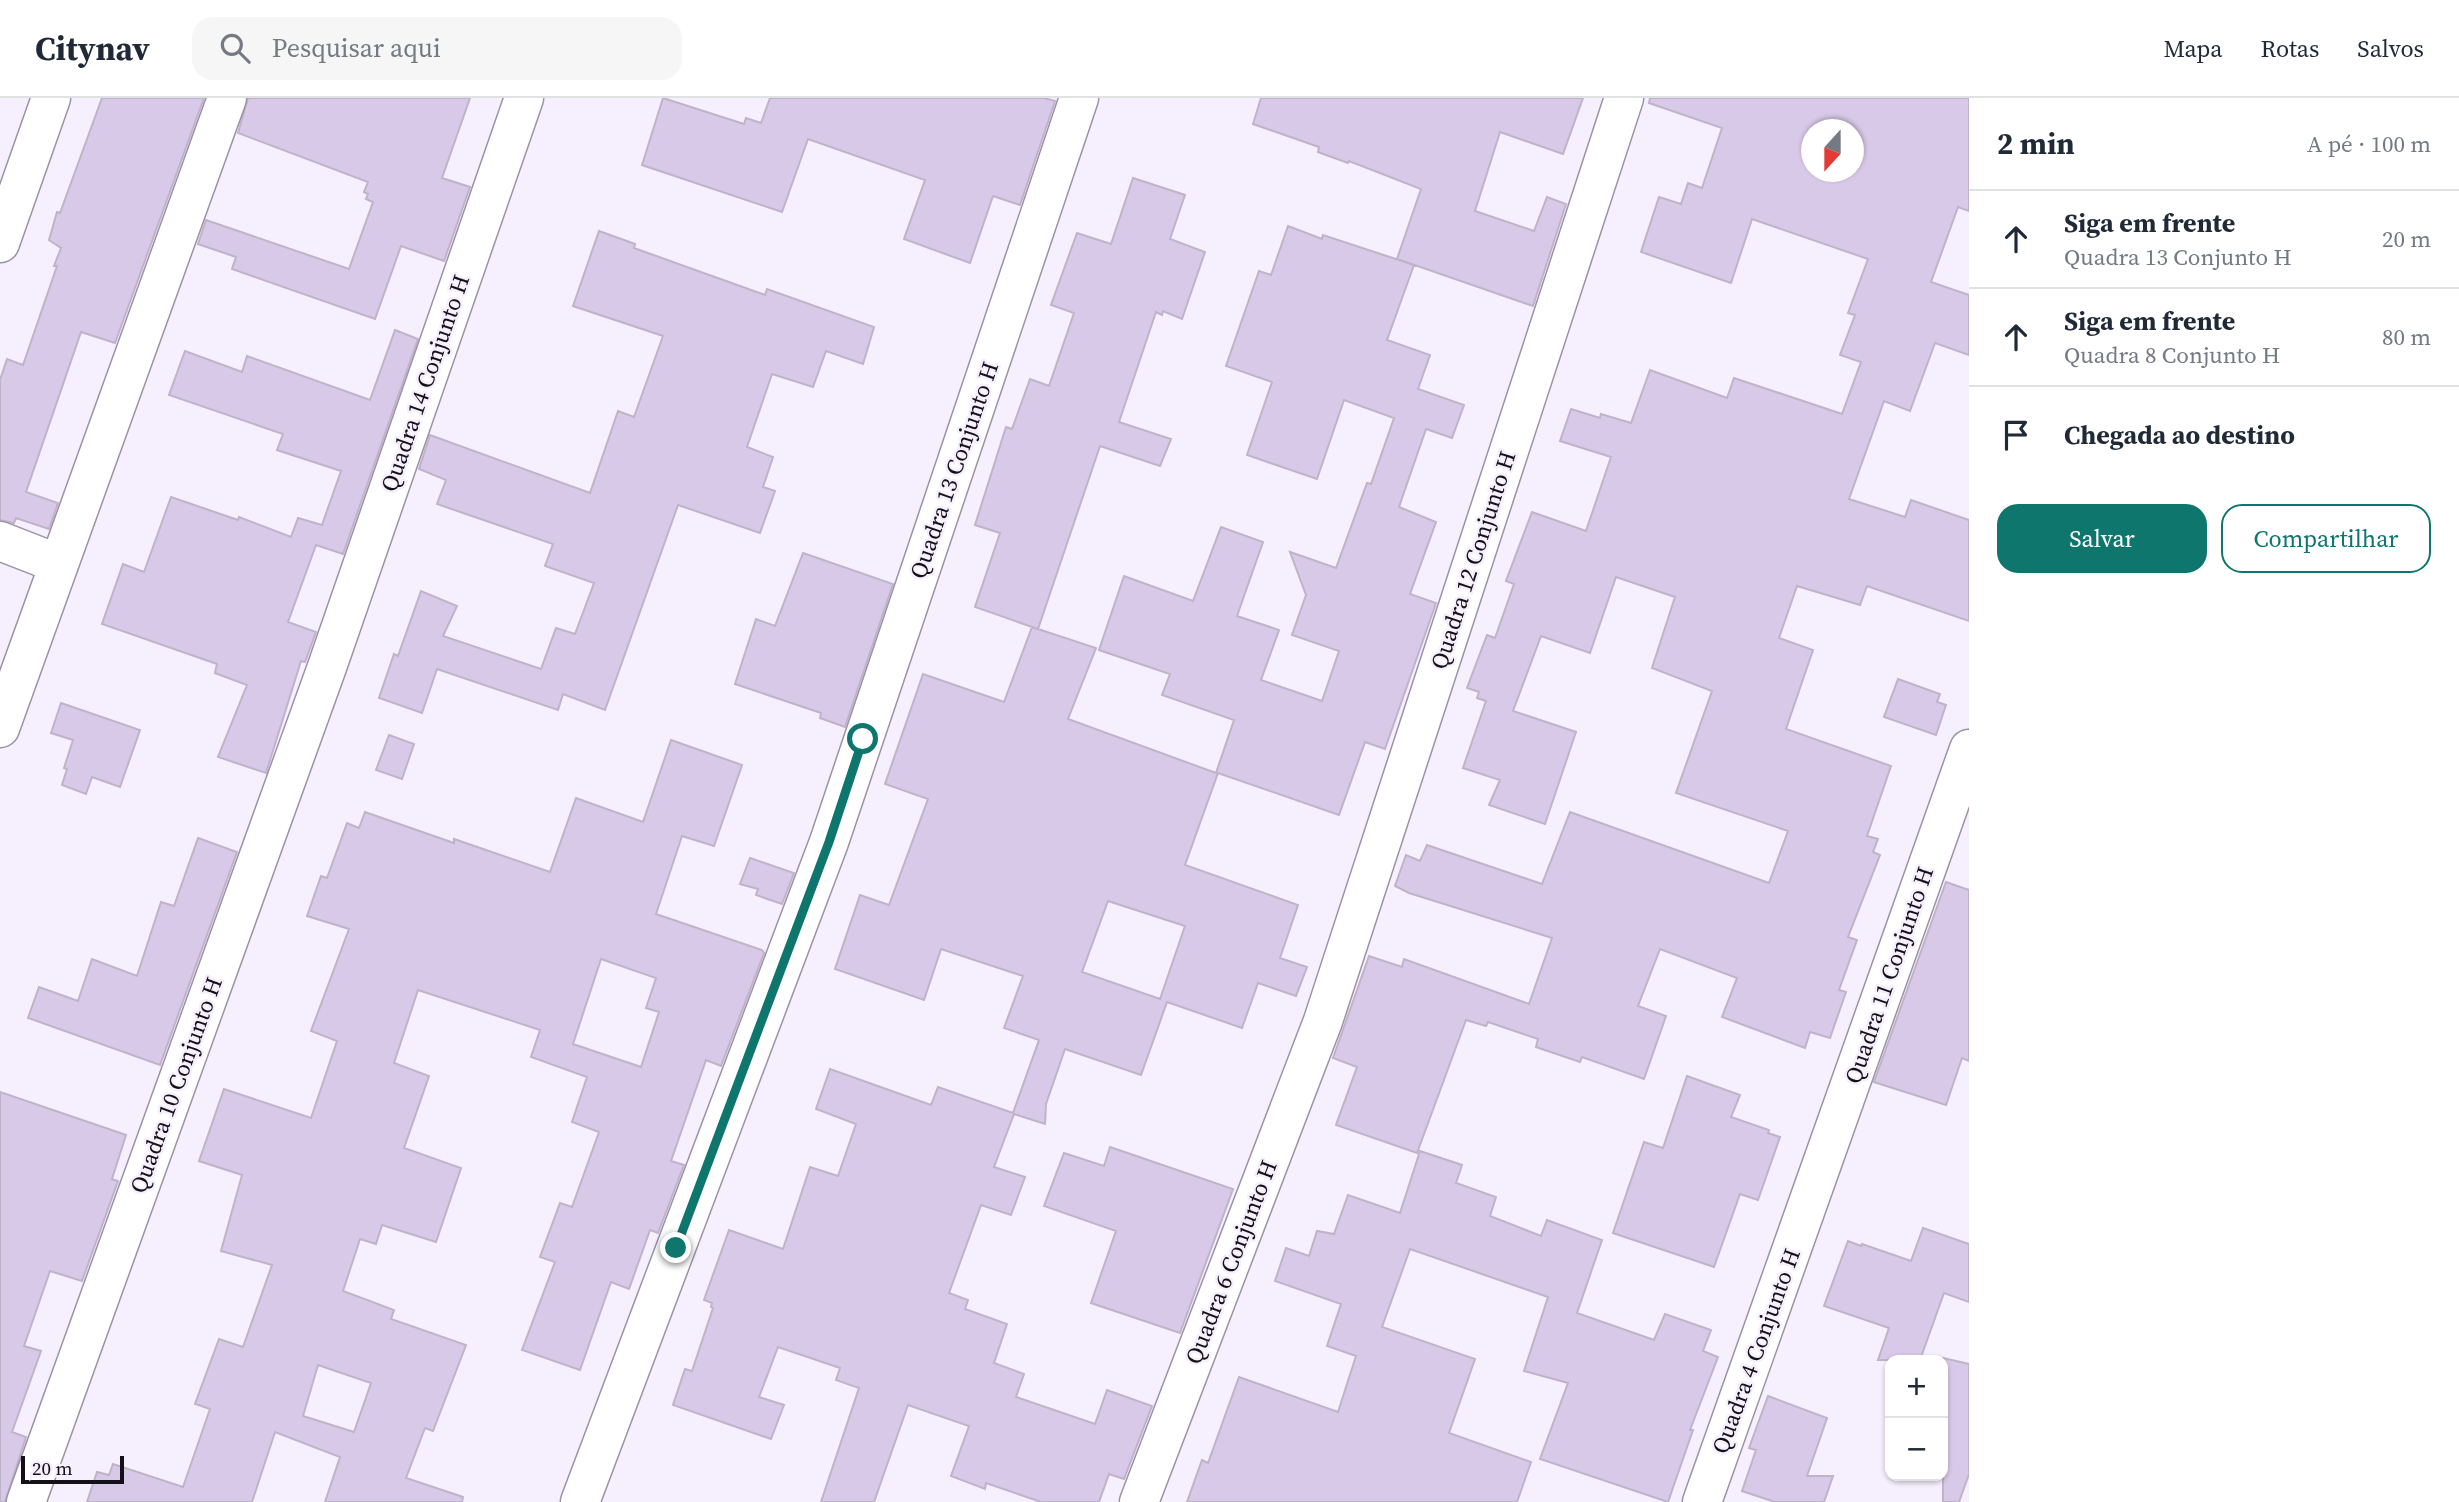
<!DOCTYPE html>
<html lang="pt">
<meta charset="utf-8">
<style>
body{margin:0;font-family:"Source Serif 4",serif;background:#f6f6f7;color:#1f2937}
.controls{position:absolute;right:21px;bottom:21px;display:grid;overflow:hidden;border-radius:14px;box-shadow:0 2px 5px #0004}
.controls button{width:63px;height:63px;display:grid;place-items:center;padding:0;border:0;border-bottom:2px solid #e0e1e3;background:#fff;color:#1f2937;font:35px sans-serif}
.compass{position:absolute;left:1801px;top:21px;width:63px;height:63px;border-radius:50%;background:#fff;box-shadow:0 2px 5px #0004;rotate:201deg}
.scale{position:absolute;left:21px;bottom:18px;width:103px;box-sizing:border-box;padding-left:7px;border:4px solid #141018;border-top:0;font-size:19px;line-height:24px;white-space:nowrap;color:#141018;-webkit-text-stroke:5px #f6effd;paint-order:stroke}
.stop{position:absolute;width:21px;height:21px;margin:-16px;border:5px solid #0f766e;border-radius:50%;background:#fff}
.stop.end{background:#0f766e;border-color:#fff;box-shadow:0 2px 7px #0008}
.list{margin:0;padding:0;list-style:none}
h2{display:flex;justify-content:space-between;align-items:center;height:91px;margin:0;padding:0 28px;font-size:30px}
h2 small{font-size:23px;font-weight:400;color:#747a83}
.list li{display:grid;grid-template-columns:46px 1fr auto;gap:21px;align-items:center;box-sizing:border-box;height:98px;padding:0 28px;border-top:2px solid #e0e1e3}
.list b{display:block;font-size:26px;white-space:nowrap}
.list p{margin:0;font-size:23px;white-space:nowrap;color:#747a83}
.list em{font-size:23px;font-style:normal;color:#747a83}
.actions{display:flex;gap:14px;padding:21px 28px}
.actions a{flex:1;padding:16px 0;border:2px solid #0f766e;border-radius:21px;text-align:center;font-size:24px;color:#0f766e}
.actions .main{background:#0f766e;color:#fff}
.icon{flex:none;width:38px;height:38px;fill:none;stroke:currentColor;stroke-width:2;stroke-linecap:round;stroke-linejoin:round}
.map{position:relative;flex:none;width:1969px;height:1404px;overflow:hidden}
header{display:flex;align-items:center;gap:42px;box-sizing:border-box;height:98px;padding:0 35px;background:#fff;border-bottom:2px solid #e0e1e3}
header strong{font-size:33px}
nav{display:flex;gap:38px;margin-inline-start:auto;font-size:24px}
.search{width:490px;height:63px;background:#f6f6f7;display:flex;align-items:center;gap:18px;box-sizing:border-box;padding:0 24px;border-radius:21px;color:#747a83;font-size:26px}
main{display:flex}
aside{flex:1;background:#fff}
.map>svg:first-child{display:block}
</style>
<header>
<strong>Citynav</strong>
<div class="search"><svg class="icon" aria-label="search" viewBox="0 0 24 24"><circle cx="10" cy="10" r="6"/><path d="M15 15l6 6"/></svg>Pesquisar aqui</div>
<nav><a>Mapa</a><a>Rotas</a><a>Salvos</a></nav>
</header>
<main>
<div class="map">
<svg width="1969" height="1404" viewBox="0 0 1969 1404">
<rect width="100%" height="100%" fill="#f6effd"/>
<path fill="#d9c9e8" stroke="#bfb3ca" stroke-width="2" fill-rule="evenodd" d="M102,0H204L115,245L81,234L26,394L58,405L49,431L16,420L14,425L0,422V282L7,261L23,267L57,168H54L61,150L49,142L57,114L60,115Z
M248,0H470L442,80L470,89L444,163L401,148L375,221L232,171L236,159L198,146L206,122L349,171L373,104L366,101L368,96L364,94L368,84L238,35Z
M663,0L744,26L746,20L761,25L770,0H1044L1055,3L1020,107L993,98L970,165L904,141L925,82L808,41L782,114L642,67Z
M1261,0H1583L1563,56L1500,34L1475,113L1534,133L1547,99L1566,106L1533,208L1397,161L1421,91L1349,63L1348,65L1318,54L1319,49L1253,26Z
M1650,0H1969V113L1958,109L1931,184L1969,197V257L1935,245L1910,313L1884,303L1849,401L1905,419L1911,402L1969,422V523L1867,488L1860,507L1797,488L1779,540L1813,552L1786,631L1891,668L1867,738L1878,741L1873,754L1880,757L1848,839L1857,842L1839,892L1846,894L1830,940L1810,934L1805,950L1722,919L1737,880L1660,851L1638,908L1666,918L1644,981L1582,959L1580,964L1536,949L1538,941L1488,924L1486,928L1466,922L1417,1055L1336,1027L1357,969L1333,960L1369,858L1402,869L1404,861L1529,906L1552,840L1409,795L1395,788L1406,757L1420,763L1427,747L1542,786L1570,714L1769,785L1788,733L1676,695L1712,593L1652,570L1675,499L1616,479L1590,555L1541,538L1513,613L1576,634L1545,726L1489,707L1500,682L1463,670L1486,603L1477,600L1479,594L1467,590L1487,537L1495,540L1514,486L1506,483L1532,414L1586,433L1611,359L1560,343L1571,311L1600,320L1601,316L1631,325L1650,272L1727,300L1734,280L1842,316L1861,264L1840,257L1855,217L1848,215L1868,161L1752,121L1731,185L1641,154L1659,99L1681,106L1688,85L1702,90L1722,30L1649,5ZM1811,32H1853V74H1811Z
M1133,80L1185,97L1170,141L1205,154L1182,221L1163,213L1162,217L1156,214L1119,324L1171,341L1160,368L1100,348L1038,531L975,509L1000,435L975,427L1006,329L1012,331L1030,281L1049,288L1074,215L1051,207L1077,135L1111,146Z
M1288,128L1322,141L1323,137L1414,167L1387,242L1430,257L1418,291L1464,307L1452,340L1426,331L1399,409L1436,424L1410,496L1436,505L1385,651L1365,644L1339,717L1218,675L1185,767L1298,807L1280,860L1307,869L1296,898L1258,885L1242,930L1167,904L1141,977L1065,951L1046,1006L1045,1026L1014,1016L994,1069L1025,1079L1011,1117L981,1107L949,1195L968,1202L965,1211L1007,1226L994,1265L1024,1276L1016,1299L1095,1326L1107,1292L1152,1308L1124,1381L1109,1376L1099,1404H1041L986,1385L985,1391L951,1378L969,1328L908,1307L874,1404H821L859,1290L836,1282L840,1270L778,1249L759,1299L784,1307L771,1341L673,1307L685,1271L692,1273L713,1210L711,1209L712,1205L704,1202L729,1132L783,1151L810,1069L838,1078L856,1026L816,1011L830,971L931,1007L938,989L1013,1015L1039,942L1004,930L1023,878L941,851L924,902L835,871L860,797L889,807L928,701L885,686L923,576L1004,604L1032,529L1096,550L1068,621L1216,675L1234,622L1162,597L1170,576L1099,552L1124,478L1193,503L1221,429L1263,444L1237,518L1279,532L1261,582L1322,603L1339,553L1292,537L1306,497L1290,454L1336,470L1367,385L1371,386L1394,320L1344,302L1317,381L1247,357L1272,284L1226,268L1259,173L1271,177ZM1108,803L1185,828L1160,901L1082,874Z
M599,133L635,146L634,150L765,197L767,191L874,229L863,266L826,253L813,289L772,276L747,349L773,359L763,389L775,393L760,435L678,407L605,612L563,596L558,612L437,571L422,615L379,600L394,556L398,558L421,493L457,508L443,538L541,571L556,530L575,536L594,485L545,468L553,446L437,406L446,382L419,371L430,337L590,395L618,313L634,319L663,238L573,208Z
M395,232L418,241L343,456L316,447L288,524L316,534L305,564L301,563L266,675L218,659L247,587L215,575L217,566L102,526L123,466L144,474L171,399L238,422L239,419L291,439L298,420L322,427L341,373L277,352L283,336L169,297L185,253L242,274L247,258L370,302Z
M803,455L893,486L845,629L820,620L821,615L735,586L756,521L775,528Z
M1898,581L1940,596L1937,604L1946,607L1936,637L1884,619Z
M61,605L140,632L120,689L92,679L86,696L62,687L67,671L64,670L73,642L51,635Z
M389,637L414,646L402,681L376,672Z
M671,642L742,667L714,748L682,738L656,816L762,852L764,855L721,968L706,962L671,1063L684,1067L658,1135L650,1132L629,1191L611,1184L580,1272L522,1252L555,1164L540,1159L560,1105L572,1109L599,1034L572,1024L587,979L531,959L540,932L418,892L394,965L429,978L404,1050L461,1070L436,1144L382,1127L376,1146L360,1141L343,1193L394,1212L391,1221L466,1247L433,1333L425,1330L406,1380L463,1399L462,1404H325L340,1359L275,1334L252,1404H87L97,1374L109,1377L113,1366L183,1389L210,1311L195,1306L219,1241L243,1249L272,1167L221,1153L242,1077L199,1063L224,991L311,1020L337,943L311,933L349,831L307,818L321,778L327,780L347,725L359,730L365,714L454,745V741L550,774L576,700L643,724ZM601,861L656,880L646,910L659,914L641,969L573,946ZM318,1267L371,1285L354,1334L303,1318Z
M198,740L237,754L160,967L28,920L39,889L78,903L92,861L137,878L161,804L174,808Z
M750,760L794,775L782,806L756,797L758,791L740,786Z
M1946,784L1969,792V963L1962,960L1946,1007L1874,984Z
M1687,978L1740,997L1731,1019L1769,1032L1768,1035L1780,1039L1758,1102L1740,1096L1714,1169L1613,1135L1644,1044L1663,1050Z
M0,994L126,1037L112,1081L118,1083L82,1183L50,1173L24,1248L41,1253L12,1334L26,1339L5,1404H0Z
M1110,1049L1233,1091L1180,1235L1091,1205L1116,1133L1044,1108L1064,1055L1104,1068Z
M1420,1053L1462,1067L1456,1085L1496,1099L1490,1118L1541,1138L1547,1122L1602,1142L1577,1215L1654,1242L1665,1216L1711,1232L1703,1253L1718,1259L1690,1332H1693L1668,1404L1540,1361L1568,1285L1524,1273L1548,1199L1410,1151L1382,1229L1475,1261L1449,1335L1531,1364L1517,1404H1187L1202,1362L1208,1365L1239,1279L1338,1314L1356,1258L1327,1248L1341,1206L1275,1183L1286,1150L1309,1158L1317,1133L1334,1136L1348,1097L1400,1115Z
M1923,1130L1969,1146V1204L1944,1195L1920,1262H1878L1889,1230L1824,1208L1848,1143L1861,1148L1862,1146L1911,1163Z
M1943,1260L1969,1266V1376L1959,1404H1943Z
M1768,1298L1827,1320L1807,1378H1833L1824,1404H1775L1742,1393L1756,1352L1749,1350Z"/>
<g fill="none" stroke-linecap="round" stroke-linejoin="round">
<g stroke="#9d91a7" stroke-width="41">
<path id="minor" d="M0,145L51,0
M0,443L59,466
M0,630L227,0
M26,1404L327,569L524,0
M580,1404L829,744L1079,0
M1139,1404L1323,923L1624,0
M1702,1404L1969,651"/>
</g>
<use href="#minor" stroke="#fff" stroke-width="38"/>
</g>
<g fill="none" stroke-linecap="round" stroke-linejoin="round">
<path stroke="#0f766e" stroke-width="9" d="M676,1150L829,744L863,641"/>
</g>
<g text-anchor="middle" dominant-baseline="central" stroke-width="5" stroke-linejoin="round" paint-order="stroke">
<g font-size="23" fill="#141018" stroke="#f6effd">
<text transform="translate(425 285) rotate(-71)">Quadra 14 Conjunto H</text>
<text transform="translate(954 372) rotate(-71)">Quadra 13 Conjunto H</text>
<text transform="translate(1473 462) rotate(-72)">Quadra 12 Conjunto H</text>
<text transform="translate(1889 877) rotate(-71)">Quadra 11 Conjunto H</text>
<text transform="translate(176 987) rotate(-70)">Quadra 10 Conjunto H</text>
<text transform="translate(1231 1164) rotate(-69)">Quadra 6 Conjunto H</text>
<text transform="translate(1756 1253) rotate(-70)">Quadra 4 Conjunto H</text>
</g>
</g>
</svg>
<div class="controls">
<button>+</button>
<button>−</button>
</div>
<svg class="compass" viewBox="-18 -18 36 36"><path d="M0-13l5 13h-10z" fill="#e53935"/><path d="M0 13l5-13h-10z" fill="#747a83"/></svg>
<div class="scale">20 m</div>
<div class="stop" style="left:863px;top:641px"></div>
<div class="stop end" style="left:676px;top:1150px"></div>
</div>
<aside>
<h2>2 min<small>A pé · 100 m</small></h2>
<ul class="list">
<li><svg class="icon" aria-label="ahead" viewBox="0 0 24 24"><path d="M12 20V5M6 11l6-6 6 6"/></svg><div><b>Siga em frente</b><p>Quadra 13 Conjunto H</p></div><em>20 m</em></li>
<li><svg class="icon" aria-label="ahead" viewBox="0 0 24 24"><path d="M12 20V5M6 11l6-6 6 6"/></svg><div><b>Siga em frente</b><p>Quadra 8 Conjunto H</p></div><em>80 m</em></li>
<li><svg class="icon" aria-label="arrive" viewBox="0 0 24 24"><path d="M6 21V4h12l-3 4 3 4H6"/></svg><div><b>Chegada ao destino</b></div></li>
</ul>
<div class="actions"><a class="main">Salvar</a><a>Compartilhar</a></div>
</aside>
</main>
